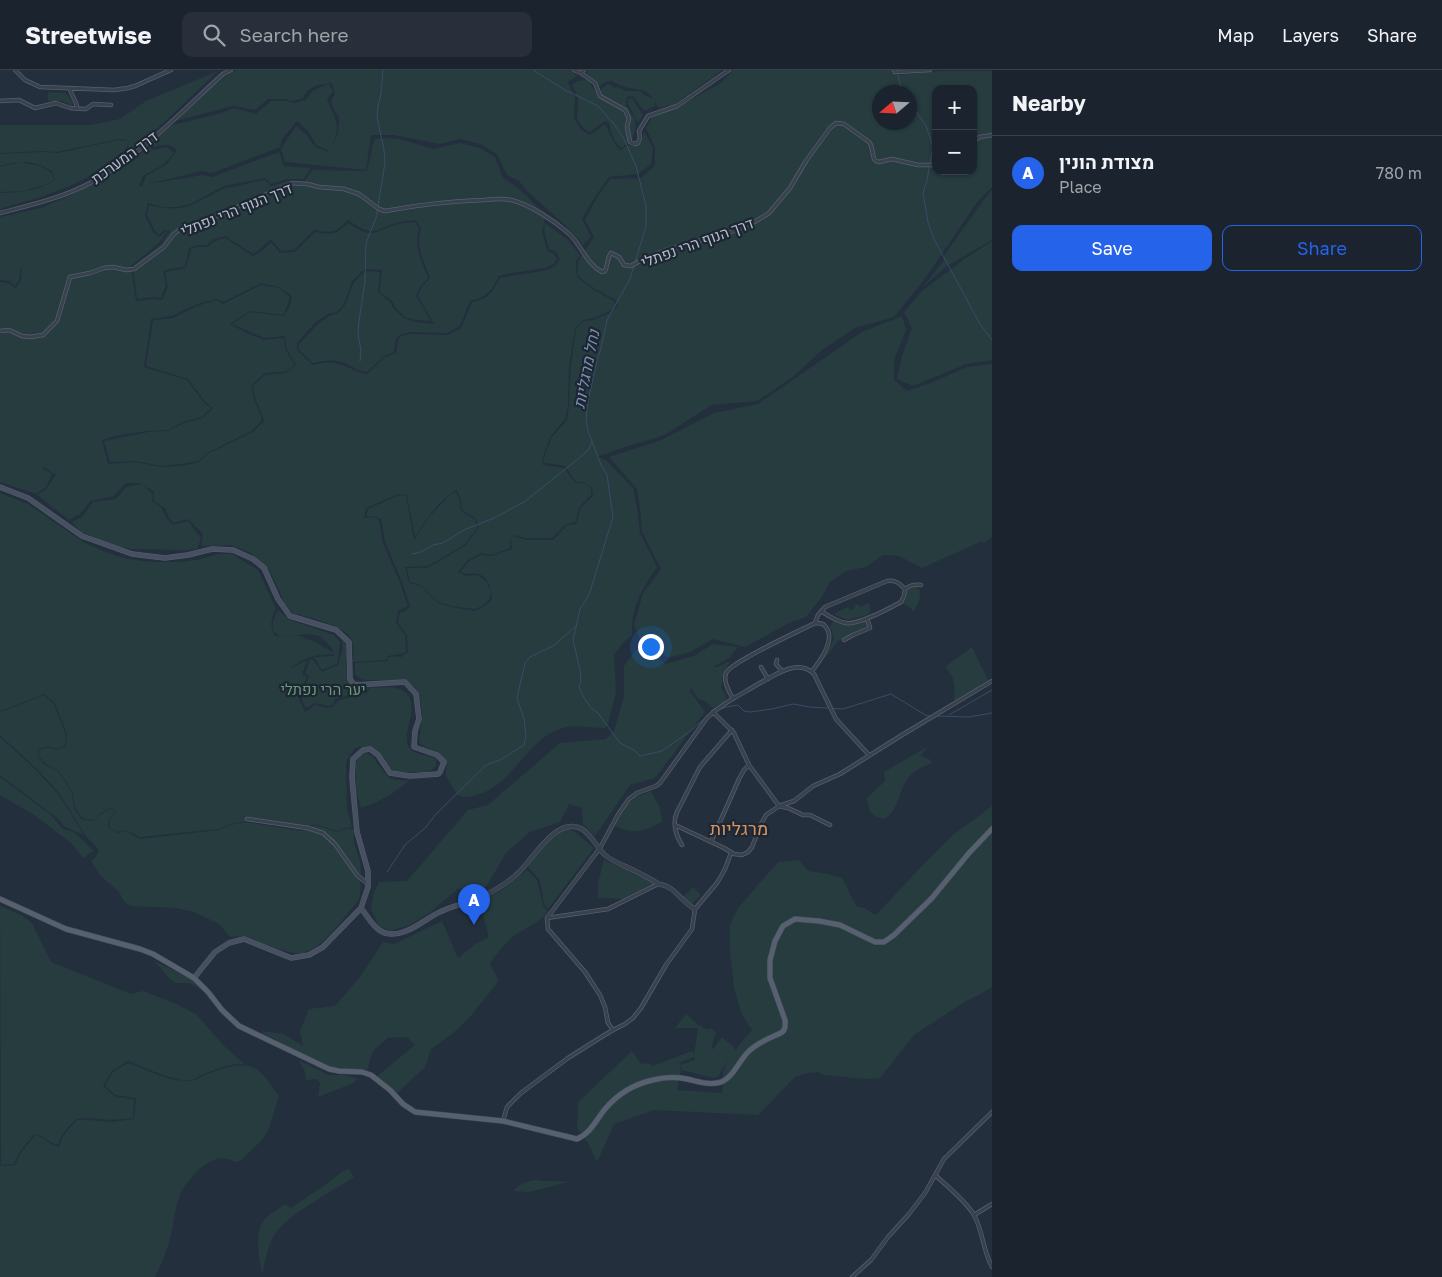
<!DOCTYPE html>
<meta charset="utf-8">
<style>
body{margin:0;font-family:"Golos Text",Heebo,sans-serif;background:#282f3a;color:#f1f3f6}
.controls{position:absolute;right:15px;top:15px;display:grid;overflow:hidden;border-radius:10px;box-shadow:0 1px 4px #0004}
.controls button{width:45px;height:45px;display:grid;place-items:center;padding:0;border:0;border-bottom:1px solid #39404a;background:#1b232e;color:#f1f3f6;font:25px sans-serif}
.compass{position:absolute;left:872px;top:15px;width:45px;height:45px;border-radius:50%;background:#1b232e;box-shadow:0 1px 4px #0004;rotate:251deg}
.you{position:absolute;left:650px;top:576px;width:18px;height:18px;margin:-12px;border:4px solid #fff;border-radius:50%;background:#1a73e8;box-shadow:0 0 0 8px #1a73e833}
.badge{display:grid;place-items:center;width:32px;height:32px;border-radius:50%;background:#2563eb;color:#fff;font-size:16px;font-weight:700}
.pin{position:absolute;translate:-50% -41px;filter:drop-shadow(0 1px 2px #0008)}
.pin::after{content:'';position:absolute;top:26px;width:18px;height:15px;background:inherit;clip-path:polygon(0 0,100% 0,50% 100%)}
.list{margin:0;padding:0;list-style:none}
h2{display:flex;justify-content:space-between;align-items:center;height:65px;margin:0;padding:0 20px;font-size:21px}
h2 small{font-size:16px;font-weight:400;color:#a0a4aa}
.list li{display:grid;grid-template-columns:32px 1fr auto;gap:15px;align-items:center;box-sizing:border-box;height:75px;padding:0 20px;border-top:1px solid #39404a}
.list b{display:block;font-size:19px;white-space:nowrap}
.list p{margin:0;font-size:16px;white-space:nowrap;color:#a0a4aa}
.list em{font-size:16px;font-style:normal;color:#a0a4aa}
.actions{display:flex;gap:10px;padding:15px 20px}
.actions a{flex:1;padding:11px 0;border:1px solid #2563eb;border-radius:10px;text-align:center;font-size:18px;color:#2563eb}
.actions .main{background:#2563eb;color:#fff}
.icon{flex:none;width:28px;height:28px;fill:none;stroke:currentColor;stroke-width:2;stroke-linecap:round;stroke-linejoin:round}
.map{position:relative;flex:none;width:992px;height:1207px;overflow:hidden}
header{display:flex;align-items:center;gap:30px;box-sizing:border-box;height:70px;padding:0 25px;background:#1b232e;border-bottom:1px solid #39404a}
header strong{font-size:24px}
nav{display:flex;gap:28px;margin-inline-start:auto;font-size:18px}
.search{width:350px;height:45px;background:#282f3a;display:flex;align-items:center;gap:12px;box-sizing:border-box;padding:0 18px;border-radius:10px;color:#a0a4aa;font-size:19px}
main{display:flex}
aside{flex:1;background:#1b232e}
.map>svg:first-child{display:block}
</style>
<header>
<strong>Streetwise</strong>
<div class="search"><svg class="icon" aria-label="search" viewBox="0 0 24 24"><circle cx="10" cy="10" r="6"/><path d="M15 15l6 6"/></svg>Search here</div>
<nav><a>Map</a><a>Layers</a><a>Share</a></nav>
</header>
<main>
<div class="map">
<svg width="992" height="1207" viewBox="0 0 992 1207">
<rect width="100%" height="100%" fill="#242f3e"/>
<path fill="#263c3f" fill-rule="evenodd" d="M237,0H570L577,6L568,12L575,28L574,48L581,60L590,65L605,54L616,76L620,80L629,75L633,76L641,73L643,68L644,61L653,78L651,94L638,104L609,107L593,130L582,149L591,167L583,175L565,155L529,123L519,111L507,105L497,84L480,74L460,69L440,74L393,65H371L366,100L285,92L281,79L296,56L305,63L315,77L328,82L329,81L316,75L309,62L297,51L282,69L280,77L212,103L202,101L148,114L203,105L212,107L279,82L284,96L311,98L304,109H287L271,114L265,108L224,116L190,134L177,137H163L148,133L145,146L153,162L159,167L165,162H167L159,173L131,196L136,231L154,229L162,230L168,216L165,203L170,201L186,198L191,179L198,177H208L213,172L225,168L253,186L262,181L271,172L280,183L295,182L315,162C333,165 335,165 348,153C376,172 374,159 399,154C404,152 410,153 415,152L419,159C413,177 422,191 428,208L420,217L416,226L431,251L416,250L405,247L395,237L392,231L380,222L382,200L365,199L352,211L344,234L337,242L328,244L316,252L297,273V280L313,295C324,292 333,291 345,296C354,299 357,303 367,304L384,288L396,283L398,270L401,266L412,264L448,265L461,258L472,232C489,229 492,222 500,208C513,204 547,203 555,196C556,195 559,190 560,189L556,182L549,179L544,161L545,153L568,170L580,185L576,191L577,207L594,220L614,231L616,235L610,241L594,248L583,250L575,259L569,295L568,336L565,349L550,367L542,390L543,395L564,398L575,413H583L591,418V425L580,436L575,452L566,454L552,468H525L514,465L510,469V478L492,485L481,483L468,490L458,502L467,506L477,505L487,512L491,522L490,529L482,536L475,539L451,536L438,532L421,515L410,512L407,498H427L438,492L466,475L479,457L475,448L462,440L461,431L457,420C438,431 426,449 415,467L407,425L398,424L366,438L364,448L374,447L379,450L383,473L400,513L408,536L398,541L396,553L405,565L406,582C400,585 395,584 388,586L386,590L353,592C353,585 355,574 351,568C343,556 308,546 294,544L284,533L279,520L269,500L251,483L231,475L201,476L203,464L188,449L174,453L169,448L165,438L154,431V422L144,415L153,425L152,431L161,437L167,449L173,455L188,451L201,468L197,479L185,480L132,479L111,475L80,461L72,452L82,447L93,432L116,429L126,417L142,414L141,413H126L114,426L91,431L80,444L69,450L37,425L46,419L56,405L44,397L42,398L52,404L46,417L36,424L0,412V264H2L12,254L0,263V212L8,213L16,218L21,211L22,198L27,195L21,198L19,210L15,216L9,211L0,210V147L41,138L69,126L122,98L150,76L152,80L167,77L174,83L163,95L143,106L139,116H142L146,106L167,94L177,80C169,73 163,74 154,77L151,74L165,59L173,55L218,44L234,38L256,44L271,31H286L294,33L306,30L312,21L328,14L317,15L307,21L303,28L293,31L283,29H268L255,40L233,36L175,51C192,37 218,8 237,0ZM328,13H332L335,24L331,31L333,38L339,47L338,64L331,77C332,74 335,69 336,65C340,51 331,42 327,29L333,21ZM261,213L279,217L292,226L290,236L284,246L250,242L232,254L264,268L285,266L286,278L296,295L286,303L265,305L253,316C253,330 261,337 264,351L253,362L209,383L199,392L182,396L162,397L135,392L108,394L102,370L114,366L148,361L168,360L183,352L202,347L211,338L205,334L187,310L144,297L151,249L172,246L197,234L217,229L223,232Z
M589,0H722L675,34L658,38L655,30V36L647,40H643L633,26L627,27L626,35L635,49L636,58L632,69L622,78C613,73 611,62 609,53L605,51L590,62L584,59L577,49L578,28L572,15L578,11L588,10L595,21L602,19L607,14L611,15L614,18L618,17L625,21H640L644,25L655,29L645,21L624,17L611,11L605,12L599,17L596,11L586,3Z
M733,0H891L898,5L942,1H992V117L978,131L924,210L894,247L855,258L822,280L793,307L757,331L711,335L665,365L622,378L597,387L606,390L633,418L637,438L640,463L657,497C642,519 631,537 632,565L621,575L614,585L616,622L608,654L605,658C591,658 576,654 563,658C527,668 515,713 479,724C476,725 471,727 468,727C465,727 460,726 457,725L445,704C452,683 432,682 419,673L422,646L421,634L415,617L399,610H365L358,607L355,604V593L387,591L389,587L393,586L401,587L408,582L407,565L398,553L400,542L405,541L410,536L402,512L385,472L381,449L374,446L366,447L368,439L399,425L406,426L414,470L429,447L449,426L456,422L460,432L461,441L474,449L478,457L465,474L437,491L427,496L405,497L409,513L421,516L438,533L451,537L475,541L483,537L492,530C492,519 489,505 476,504C469,503 468,505 460,502L469,491L481,485L492,486L512,479L511,469L514,466L525,470H553L567,455L576,454L581,437L593,426L592,418L583,412H576L565,396L544,393L543,390L552,367L567,350L569,336L571,295L576,259L584,251L594,250L611,242L618,236L616,230L595,219L578,206V191L594,167L585,150L596,129L610,109L641,108L655,96V77L646,58L652,47L676,38L721,13ZM936,19H973V101H936ZM879,22H909V52H879Z
M218,1C182,35 147,72 105,98L122,86L128,79L127,70L119,69L57,82L42,81L0,83V55H90L120,49L146,31Z
M48,22L66,23L74,34L71,35L63,31H48Z
M632,28L643,45L638,53L628,34V29Z
M390,68L400,69L433,79L460,73L480,78L495,87L503,108C519,117 532,132 546,145L542,161L547,181L554,184L557,189L554,194L546,198L512,203L499,206C491,221 488,227 470,231L460,256L447,263L411,262L400,265L396,269L394,282L383,287L367,302C358,301 354,298 347,294C335,289 325,290 313,293L298,279L299,274L318,254L329,246L338,243L345,235L354,212L365,201L380,202L378,222L390,232L393,238L404,248L415,252L434,254L418,226L421,218L430,208C424,191 415,177 421,159L416,150C410,151 402,151 396,153C372,161 372,167 348,150C334,164 333,163 314,160L294,180L281,181L271,169L260,179L253,184L225,166L212,170L207,175H198L189,178L185,197L169,199L163,202L166,215L161,228L154,227L137,229L133,196L160,175L170,161L164,160L159,165L155,161L147,145L149,135C186,144 191,134 223,119C228,117 233,117 238,116C247,114 256,111 265,110L271,116L288,111H305L312,100L367,101L374,69Z
M119,70L127,71V78C94,113 45,126 0,139V123C23,122 35,122 55,110L52,101C33,90 21,90 0,96V84L42,82L58,83Z
M20,92L40,96L51,102L54,110L44,115L25,121L0,122V97Z
M992,120V170L947,196L923,217L944,190L943,187L985,128Z
M992,171V290L966,294L913,316L897,309L902,286L912,258L904,242L922,221L963,190Z
M261,215L279,218L290,227L284,245L250,241L230,254L247,263L264,270L284,268L285,279L295,295L285,302L265,303L252,315C251,329 259,337 262,350L252,361L209,382L198,391L181,394L162,396L135,391L110,392L104,371L148,362L168,361L184,353L203,348L213,338L206,333L188,309L146,296L153,250L173,248L197,236L217,230L223,234Z
M902,246L906,260L894,290V310L907,321L933,312L967,297L992,294V467L983,473L982,471L922,498L899,486L883,485L866,497L846,501L830,512L821,528L806,547L789,553L745,577L713,569L690,582L668,588L652,576L643,577L634,555L643,523L661,499L642,462L640,438L637,419L609,387L659,371L714,343L758,334L862,262Z
M0,423L28,434L85,473L108,483L128,489L154,492H178L197,490L218,484H232L258,500L276,539C270,550 270,556 275,566H300L315,572L334,583L333,580C329,575 322,566 316,565C304,562 290,568 281,566C267,563 274,547 278,540L290,550L334,565L340,572L339,581L337,594L322,600L314,587L334,586V584C314,585 306,586 290,599L307,590L302,605L307,607L298,627L305,642L315,635L327,638L332,637L338,631L362,623V618L369,617L364,627L370,618C376,618 383,617 389,617C434,621 395,665 411,680C418,686 428,684 436,689V696L432,700L425,702H403L395,701L388,697L368,677L361,676L354,679L346,692L347,739L352,757L345,758L337,761L315,754L300,760L246,751L231,754L218,759L140,767L126,760L117,762L109,757L110,749L117,741L110,738L99,744L93,750L82,748L75,737L73,724L68,714L59,701L46,694L39,687V680L48,677L58,680L66,676L67,664L55,633L44,624L12,637L0,641Z
M913,516L919,519C922,527 918,535 913,542L911,538L902,533L906,529L907,519Z
M869,533L871,540L869,542L870,544L848,550L835,545V543L848,537L850,540L855,538L854,536L857,534L860,537Z
M833,551C844,558 854,555 867,551L869,557L838,571L827,586L823,588L834,569L832,563L833,562L830,557Z
M342,566C351,580 344,592 347,607L355,610L359,611L361,622L335,629L333,635C327,637 321,634 315,633L306,638C298,628 305,618 309,606L305,604L310,589L313,590L322,602L338,595L343,578Z
M713,574L738,577L729,588L713,597C720,598 723,592 730,592L723,603L722,614L721,617L722,620L724,621L727,628L723,632L713,638L705,631L698,629L691,618L689,620L705,642L655,708L630,715L595,766L583,754L582,738L569,734L560,752L530,762L506,783L486,817L458,819L429,843L410,855L390,861L379,856L371,839L374,822L379,812L407,811L468,740L488,735L560,673L606,669L614,661L624,627V596L636,580L649,579L665,594L694,586Z
M972,577L988,610L954,631C955,616 956,609 945,597Z
M44,625L54,634L66,665L65,675L58,679L48,676L38,679V687L45,695L58,701L67,714L72,724L74,738L81,749L93,751L99,745L110,739L116,741L109,749L108,757L117,763L126,761L140,769L218,760L231,755L246,752L301,761L315,755L337,762L345,759H354V773L360,791L361,803L360,825L358,831L335,859L321,873L312,879L303,883H294L280,880L244,866L230,867L219,854L194,842L175,838L130,836L124,831L119,822L101,806L91,791L96,787L99,780L85,765L60,724L37,699L0,665V642L12,638Z
M0,667L36,700L59,725L84,765L65,757L57,748L0,705Z
M927,677L921,686L929,689L932,693C922,697 912,701 906,711C898,724 898,742 884,749C870,745 869,742 867,728L885,711L884,702Z
M365,682L372,686L386,705L392,709L409,711C393,724 381,731 361,738L355,718L356,694L358,687Z
M0,707L51,745L63,759L74,762L94,781L83,788L71,773L34,745L0,725Z
M651,721L660,738L662,752C643,762 633,765 614,755L619,744L635,727Z
M992,736V917L979,925L966,931L915,964L880,1008L865,1009L824,1005L818,1002L808,1003L795,1007L758,1045L654,1040L614,1054L597,1092L588,1073L577,1059L578,1032L632,981L641,994L648,993L653,996L692,981L694,985L698,958H675L686,944L697,954L708,960L710,958L716,962L711,979H713L722,967L735,978L734,981L752,960L742,945L734,918L730,882V855L738,838L778,792L799,790L808,801L828,804L842,808L856,836L864,838L876,845L920,798L953,765ZM694,987L695,990L680,995L682,1000L714,1008L718,1007L728,990L723,1002L722,1023L677,1020L681,1001L679,993Z
M568,759L574,761L594,778L548,839L544,834L540,810L528,797C539,781 548,764 568,759Z
M604,790L654,813L623,829L598,828V813Z
M527,800L537,810L543,835L548,842C538,854 522,859 510,869C503,876 496,885 490,893L498,910L497,913L470,947L451,965L431,979L425,997L396,1024L376,1007L415,975L407,967L388,968L373,981L367,1000L331,997L322,994L263,963L262,961L283,964L303,976L300,961L309,939L335,936L360,907L383,872L394,874L442,851L458,888L474,875L489,867L480,833L503,819Z
M693,817L701,825L691,835L683,827Z
M0,836L23,846L32,853L51,892L131,924L143,921L174,933L196,944L224,976L244,994C231,993 214,999 202,1005C199,1006 195,1009 192,1010C176,1013 144,997 128,991L112,1001L103,1016L115,1027L134,1029L133,1048L111,1050L89,1048L76,1049C68,1057 61,1064 58,1075C47,1072 46,1066 34,1064L19,1083L14,1094L1,1095Z
M154,891L190,908L203,921L190,913H176L171,910Z
M298,990L329,1005H346L358,1009L351,1014L318,1027L320,1013L317,1009L306,1010L305,1001Z
M128,993C147,1000 167,1011 187,1011C194,1012 199,1008 205,1005C221,999 245,988 260,1002C267,1008 273,1018 279,1026L268,1061L262,1070L240,1091L235,1092C214,1079 194,1102 183,1119C175,1132 175,1149 171,1164C168,1178 162,1194 155,1207H0V1096L15,1095L20,1084L35,1065C46,1068 48,1074 59,1077C62,1065 69,1059 77,1050H89L111,1052L134,1049L136,1028L115,1025L105,1016L113,1002Z
M349,1099L354,1107C333,1121 284,1146 273,1167C267,1179 265,1192 262,1205C260,1189 253,1162 265,1149C270,1143 279,1139 285,1134L291,1138L332,1110L343,1101Z
M535,1110C546,1112 557,1110 568,1112L529,1122L514,1121C519,1113 526,1112 535,1110Z"/>
<g fill="none" stroke-linecap="round" stroke-linejoin="round">
<path stroke="#394c67" stroke-width="1" d="M533,0L565,20L598,36L614,54L624,69L636,96L646,136V156L630,209L607,250L601,278L596,295L588,331L586,350L588,361L601,395L607,405L613,447L589,525L580,539L573,570L580,600L581,611L579,617L583,626L591,638L598,643L620,673L634,680L640,686L662,681L689,662L704,649
M897,0L901,18L904,22
M909,31L926,56L933,77L927,110L923,123L928,152L934,169L980,254L992,270
M378,136L385,93L384,80L377,47L378,36L381,24L383,0
M360,291L361,280L358,265L359,251L365,211L366,173L377,145V140
M412,484L421,482L433,475L443,473L464,460L494,448L524,432L578,389L589,379L592,372
M718,640L726,637L738,635L744,641L750,642L772,639L793,634L810,637L843,639L891,624L927,646H932
M949,645L992,620
M936,646L969,647L992,643
M387,802L405,775L426,757L436,744L486,695L500,690L524,675L526,666L524,649L517,628L525,593L530,587L553,576L575,557"/>
<g stroke="#565f6c" stroke-width="4.5">
<path id="minor" d="M15,0L25,10L40,17L114,20L128,18L135,16L171,0
M574,0L581,3L584,0
M894,0L895,2L930,0
M581,3L595,13L600,26L625,40L629,48L627,57L630,72L635,74L638,73L640,68L639,61L648,46L677,36L729,0
M70,18C71,26 77,31 77,38
M0,31L19,30L35,38L56,33L70,38L83,39H86L93,34L111,35
M973,71L980,67L992,65
M0,143C31,135 62,128 90,113C139,87 182,41 223,4L231,0
M0,261L9,260L22,266L30,267L43,265L57,251L70,207L90,203L104,198L113,197L126,200L134,199L164,177L173,165L180,159L219,145L292,113L307,114L319,117L344,119L359,124L379,139L385,141C418,135 451,131 484,130C493,129 503,128 511,130C529,134 553,150 567,162C581,173 585,193 602,202L605,201C608,195 607,188 611,183L619,187L624,195L631,196L645,188L666,180L731,162L751,154L769,143L790,118L806,91L830,58L836,53L844,54L869,72L871,75L874,89L876,91L879,92L892,89L918,95H936
M905,519C911,515 914,514 921,515
M844,570L853,565L870,558L867,548
M777,590L776,594L782,601
M761,597L768,609
M812,601C820,591 836,570 826,557C823,553 820,553 815,553L818,545L825,537L887,511C896,510 899,513 905,519L904,526L901,532C890,538 858,555 846,553C837,552 829,546 821,541
M733,629C729,621 723,612 726,603C731,592 801,560 815,553
M713,642L734,663L749,695L779,736L788,738L803,745H810L830,755
M247,749L308,758L323,763L335,774L357,805L368,814
M675,755L724,778L734,784L742,785L748,782L752,777L761,754L766,745L779,736L794,731L813,716L840,704L902,665L992,611
M711,772L739,709L744,700L749,695
M682,775C676,766 672,753 677,742L700,697L732,660
M731,783L725,799L717,813L695,839L692,859L666,895L641,938L633,948L625,954L613,960L608,953L605,937L600,925L585,902L548,859L547,848L600,778L619,743L629,729L637,723L656,716L660,713L707,648C722,633 742,624 760,613C770,608 781,600 792,598C800,596 808,598 814,604L836,649L869,685
M547,848L608,839L658,814
M503,1051L507,1037L521,1023L568,988L603,966L613,960
M935,1105C946,1115 967,1132 974,1145C983,1161 983,1181 992,1197
M974,1145L992,1134
M852,1207L871,1190L888,1167L909,1144L925,1123L944,1089L992,1042"/>
</g>
<g stroke="#565f6c" stroke-width="5">
<path id="tertiary" d="M475,830C491,823 504,816 517,804C533,790 556,745 582,759C592,765 596,777 605,785C613,792 625,796 635,801C643,805 651,809 659,814C675,816 681,832 695,839"/>
</g>
<g stroke="#565f6c" stroke-width="5.5">
<path id="secondary" d="M0,417L28,428L82,466L132,484L165,488L188,485L212,479L233,480L253,489L264,498L278,529L290,546L336,560L349,572L350,609L354,615L405,612L416,624L419,649L415,661L414,677L437,685L444,692L440,702L438,704L410,706L390,703L378,685L370,679L363,680L353,689L352,708L357,762L368,801V817L361,838L323,877L309,885L291,888L244,869L229,873L215,882L194,908
M361,838C368,847 375,860 385,863C405,869 425,848 442,841C452,836 464,834 475,830"/>
</g>
<g stroke="#414a57" stroke-width="6">
<path id="primary" d="M0,829L66,859L140,879L153,884L194,908L208,922L222,940L239,956L329,999L339,1001L362,1002L371,1005L390,1020L403,1034L415,1042L503,1051L577,1069C591,1063 596,1050 605,1039C617,1025 634,1014 653,1010C664,1007 676,1007 687,1009C697,1011 706,1015 717,1013C732,1011 738,992 748,982C756,974 765,970 774,966C784,962 786,961 785,950L770,908V890L775,871L783,856L795,849L819,851L840,855L875,872H884L894,865L932,828L969,783L992,759"/>
</g>
<use href="#minor" stroke="#38414e" stroke-width="3"/>
<use href="#tertiary" stroke="#38414e" stroke-width="4"/>
<use href="#secondary" stroke="#465061" stroke-width="4.5"/>
<use href="#primary" stroke="#56606e" stroke-width="5"/>
</g>
<g text-anchor="middle" dominant-baseline="central" stroke-width="4.5" stroke-linejoin="round" paint-order="stroke">
<g font-size="15" fill="#b4bcc9" stroke="#1d2633">
<text transform="translate(124 87) rotate(-36)">דרך המערכת</text>
<text transform="translate(236 139) rotate(-22)">דרך הנוף הרי נפתלי</text>
<text transform="translate(697 172) rotate(-20)">דרך הנוף הרי נפתלי</text>
</g>
<g font-size="15" fill="#6b9a76" stroke="#1d2633">
<text x="323" y="619">יער הרי נפתלי</text>
</g>
<g font-size="16" font-style="italic" fill="#7c92b1" stroke="#1d2633">
<text transform="translate(586 299) rotate(-79)">נחל מרגליות</text>
</g>
<g font-size="18" fill="#d59563" stroke="#1d2633">
<text x="739" y="758">מרגליות</text>
</g>
</g>
</svg>
<div class="controls">
<button>+</button>
<button>−</button>
</div>
<svg class="compass" viewBox="-18 -18 36 36"><path d="M0-13l5 13h-10z" fill="#e53935"/><path d="M0 13l5-13h-10z" fill="#a0a4aa"/></svg>
<div class="you"></div>
<div class="pin badge" style="left:474px;top:855px">A</div>
</div>
<aside>
<h2>Nearby<small></small></h2>
<ul class="list">
<li><span class="badge">A</span><div><b>מצודת הונין</b><p>Place</p></div><em>780 m</em></li>
</ul>
<div class="actions"><a class="main">Save</a><a>Share</a></div>
</aside>
</main>
